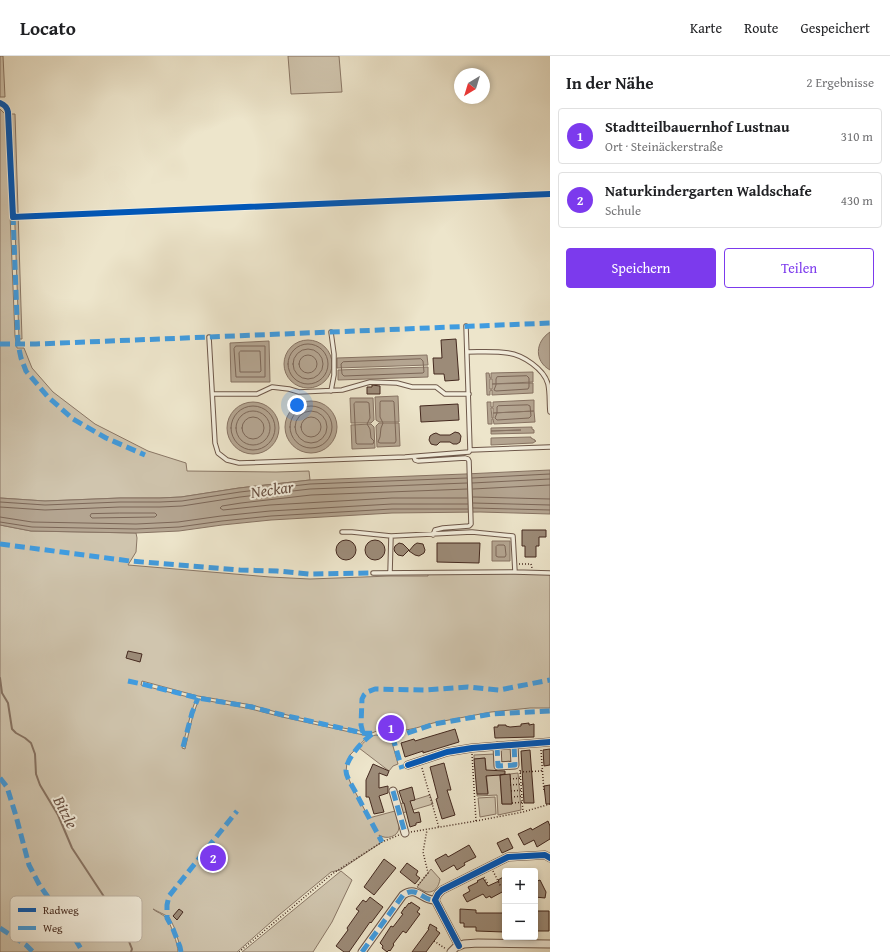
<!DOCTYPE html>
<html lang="de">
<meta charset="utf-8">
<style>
body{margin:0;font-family:"Gentium Book Plus",serif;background:#f2f2f2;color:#202124}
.controls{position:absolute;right:12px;bottom:12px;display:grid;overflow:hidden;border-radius:4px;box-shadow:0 2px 6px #0003}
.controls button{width:36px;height:36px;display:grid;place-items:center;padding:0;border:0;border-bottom:1px solid #e0e0e0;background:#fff;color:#202124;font:20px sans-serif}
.compass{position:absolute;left:454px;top:12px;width:36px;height:36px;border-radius:50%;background:#fff;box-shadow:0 2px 6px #0003;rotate:218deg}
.you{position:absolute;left:297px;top:349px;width:14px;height:14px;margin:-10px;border:3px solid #fff;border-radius:50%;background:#1a73e8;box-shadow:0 0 0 6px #1a73e833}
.badge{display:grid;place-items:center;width:26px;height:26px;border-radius:50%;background:#7c3aed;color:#fff;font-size:13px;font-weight:700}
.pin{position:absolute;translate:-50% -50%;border:2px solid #fff;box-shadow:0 1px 4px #0006}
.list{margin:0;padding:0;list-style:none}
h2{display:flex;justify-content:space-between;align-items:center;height:52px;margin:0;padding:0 16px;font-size:17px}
h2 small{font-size:13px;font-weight:400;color:#757577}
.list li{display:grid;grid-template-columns:26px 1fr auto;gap:12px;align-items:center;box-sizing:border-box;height:56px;margin:0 8px 8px;padding:0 8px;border:1px solid #e0e0e0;border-radius:4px}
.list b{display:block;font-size:15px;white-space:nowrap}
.list p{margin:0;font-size:13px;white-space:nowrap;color:#757577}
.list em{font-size:13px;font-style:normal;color:#757577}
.actions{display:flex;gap:8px;padding:12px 16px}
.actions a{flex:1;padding:9px 0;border:1px solid #7c3aed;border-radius:4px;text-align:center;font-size:14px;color:#7c3aed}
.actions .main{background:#7c3aed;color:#fff}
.map{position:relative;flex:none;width:550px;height:896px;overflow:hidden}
header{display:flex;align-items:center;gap:24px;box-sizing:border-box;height:56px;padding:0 20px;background:#fff;border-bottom:1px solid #e0e0e0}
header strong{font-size:19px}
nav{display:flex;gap:22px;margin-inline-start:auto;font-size:14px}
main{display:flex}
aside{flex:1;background:#fff}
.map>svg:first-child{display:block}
</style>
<header>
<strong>Locato</strong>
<nav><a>Karte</a><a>Route</a><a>Gespeichert</a></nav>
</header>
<main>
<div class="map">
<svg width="550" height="896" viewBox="0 0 550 896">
<rect width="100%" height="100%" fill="#ede5cb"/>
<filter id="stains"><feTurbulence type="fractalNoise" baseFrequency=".005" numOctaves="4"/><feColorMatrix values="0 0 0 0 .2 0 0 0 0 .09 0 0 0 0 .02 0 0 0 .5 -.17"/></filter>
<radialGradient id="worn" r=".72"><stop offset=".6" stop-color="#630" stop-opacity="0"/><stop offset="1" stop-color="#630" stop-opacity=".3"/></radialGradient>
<path fill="#d0c5ae" stroke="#8a7766" d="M0,0H3L5,41H0Z
M288,0H339L342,36L291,38Z
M0,53L6,59L15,280L17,292H24L32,312L53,336L95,368L148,395L186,407L187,415L276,416L309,415L310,424L239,432L181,441L160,442H120L45,445L0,442Z
M11,58H15L22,283H19Z
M0,469L31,475L136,477L137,482L136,496L128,509L270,521L310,523L390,520H428V517H550V652H530L491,656L433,667L416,672L396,676L379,674L372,677L343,672L283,658L252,649L198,640L142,625L141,629L196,643L191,657L182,692L185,693L193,659L199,643L251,653L282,661L368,680L350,699L347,706L346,716L351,728L369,762L395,755C397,759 400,766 399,771C399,781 386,784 379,779L382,786L340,814L331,816L279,859L237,896H182L174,871L169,861L153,853C156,856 163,858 166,862C171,867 178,889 178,896H0Z
M376,679C382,679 386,680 391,683L398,708L393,710L389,715L359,692C364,686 369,680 376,679Z
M511,692L512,705L501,706L500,693Z
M495,698L496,719H500L502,748H512L510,718L518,717L521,754L498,759L497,739L477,740V738L488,737L485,702L474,703V699Z
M430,739L433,748L399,758L397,749Z
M495,741L496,758L480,761L478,742Z
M431,813L440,823C439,830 435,837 427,836C423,835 420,833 417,831Z
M341,815L352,824L332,866L313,896H242Z"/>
<path fill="#b4a591" stroke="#877363" d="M550,276V314C534,305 535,286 550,276Z
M284 308a24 24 0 1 1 48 0a24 24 0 1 1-48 0Z
M269,285L270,326H231L230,287Z
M427,299L428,309L337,312V302Z
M428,311V321L338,324V314Z
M533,316V326L492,328V323H490V333H492V328L533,327V337L492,339V334L490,335V339H487L486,317H489L490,322H491V317Z
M398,340L399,366H379L376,364L375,341Z
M350,342H373L374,364L371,367H351Z
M534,344V355L493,357V352H491L492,362H493V357L534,355L535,366L494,368L493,363H492V368H488L487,346H491V351H493V346Z
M285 371a26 26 0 1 1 52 0a26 26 0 1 1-52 0Z
M227 372a26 26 0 1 1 52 0a26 26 0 1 1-52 0Z
M379,367H399L400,390L377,391L376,370Z
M371,368L374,371L375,392L352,393L351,369Z
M532,371V373L534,374V377L491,378V375L521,374L491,375V372Z
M531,381V382L535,384V385H536L533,387L491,389V382Z
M550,414V458L480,456L392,457L271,464L222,469L179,475L136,477L31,475L0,469V442L45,445L120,442H160L181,441L239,432L310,424L465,418Z
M492,485H510V505H492Z"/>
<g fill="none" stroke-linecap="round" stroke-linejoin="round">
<path stroke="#7c6758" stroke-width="1" d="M288 308a20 20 0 1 1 40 0a20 20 0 1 1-40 0Z
M236,290H265V321H236L234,293Z
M293 308a15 15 0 1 1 30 0a15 15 0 1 1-30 0Z
M241,295H260L261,315L260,316H240L239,297Z
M299 308a9 9 0 1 1 18 0a9 9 0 1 1-18 0Z
M421,303L423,305L424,316L423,317L344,320L342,318L341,308L343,306Z
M527,320L529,322V331L528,333L496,335L494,334L496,329V323L497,321Z
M381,345H393L394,346L396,385L395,387H380L378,386L380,381L381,372L383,367L380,361V347Z
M356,346H367L369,347L370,362L367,368L370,373L371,382L374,385L373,388H357L356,387L354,348Z
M528,349L530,350L531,360L529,362L497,364L495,362L497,357V351L498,350Z
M290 371a21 21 0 1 1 42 0a21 21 0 1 1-42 0Z
M231 372a22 22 0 1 1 44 0a22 22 0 1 1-44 0Z
M295 371a16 16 0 1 1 32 0a16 16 0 1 1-32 0Z
M236 372a17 17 0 1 1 34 0a17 17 0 1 1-34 0Z
M301 371a10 10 0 1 1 20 0a10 10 0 1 1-20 0Z
M242 372a11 11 0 1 1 22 0a11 11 0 1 1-22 0Z
M472,422L550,418
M472,427L550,423
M467,433L311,439L241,447L222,450L220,452L223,454L270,449L392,442H467
M473,433L550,429
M473,441L550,443
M0,446L45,449L120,446H160L182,445L240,436L310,428L467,422
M473,447L550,449
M0,451L45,454L120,451H160L182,450L240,441L310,433L467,427
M473,452L550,454
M120,457H155L157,459L155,461L92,462L90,460L91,458Z
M0,461L32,466L136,468L178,466L221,460L270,455L392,448H468
M0,466L32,471L136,473L179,471L222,465L271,460L392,453H468
M498,489H504L505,490L506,499L505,501H498L496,500V491Z"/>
<path stroke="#877363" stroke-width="2" d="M0,622L2,637L8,647L12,673L16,677L25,682L31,687L35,698L36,718L40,729L58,759L72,792L122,868L132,893L131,896"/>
</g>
<path fill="#9c8b78" stroke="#44291f" d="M456,283L459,324L445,325L444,318H434L433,302H442L441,284Z
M372,329L380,330V338H367V331H372Z
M458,348L459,364L421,366L420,350Z
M455,376L459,377L461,380L460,386L457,388H453L450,386H440L437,389H435L431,388L429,384L430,380L433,378L436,377L440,379H450Z
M522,474H546V481H539V490H536V501H525V490H522Z
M365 494a10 10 0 1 1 20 0a10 10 0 1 1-20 0Z
M336 494a10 10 0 1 1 20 0a10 10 0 1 1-20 0Z
M399,487L403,488L409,494L403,500L398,499L395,496L394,493L395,490Z
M417,487L423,488L425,494L424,497L419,500L415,499L409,495L414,489Z
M437,487H480L479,507L437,506Z
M128,595L142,598L140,606L126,602Z
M529,667V669L534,668V681L495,682L494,671H498V669H506V670L510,671L521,670V668Z
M455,673L459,686L423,697V695L405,701L401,687L414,683L415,685Z
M550,693V709L544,710L543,694Z
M530,694L534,747H524L521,695Z
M485,702L486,714L505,715V718L500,719L510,718L512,748H502L500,719L486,720L488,738H477L474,703Z
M444,707L451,734H447L455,759L442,763L436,743L438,742L430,711Z
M373,708L389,715L387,720L379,717V732L388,730V737L379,740L384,756L374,758L369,741H366V724Z
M550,729V748H546L544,730Z
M412,731L415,744L410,745L414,757L419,756L421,766L416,767V769L410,771L404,747H403L399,735Z
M548,765L550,770V783L537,791L534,784L524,789L518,778L531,772L532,774Z
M508,782L513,792L502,797L497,787Z
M469,789L476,801L464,807L465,809L457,814L454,809L442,816L435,804L446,798L448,801Z
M213,795L222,802L217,808L208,800Z
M384,803L396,812L374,839L364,831Z
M407,807L418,815L416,819L420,822L415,828L400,816Z
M505,820V836L504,835L491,842L490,840L486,842L483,838L467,846L463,839L470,835L468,831L478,826L477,825L483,822L488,830L499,825L498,824Z
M540,824L546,836L545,842L535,841V826Z
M370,841L383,851L371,867L370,866L349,896H344L336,890L348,874L347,872L359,855L356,853L363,844L366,846Z
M411,846L420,852L417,856L420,858L406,877L403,875L393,888L394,889L390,895L389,894L387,896L382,892L383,890L380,887L391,870L393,871L403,858L401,857L405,851V852L409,847L410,848Z
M179,853L183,856L177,864L173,860Z
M460,853L476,854V857H505L504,876L476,875V871H464V867H460Z
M535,855H549V875H535Z
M430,868L437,872L436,874L440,877L426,896H412L429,873H428Z"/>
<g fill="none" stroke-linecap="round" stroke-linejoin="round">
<g stroke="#6e584a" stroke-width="5.5">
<path id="service" d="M466,270L470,394L550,391
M209,281L215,387L218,397L227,404L239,407L405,401L469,396L470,394
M467,296C481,296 495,295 508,297C523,299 544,313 548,328C550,337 549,347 550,356
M331,335L334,319V298L331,276
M213,338H257L272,331L289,333L299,336L342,334L370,326L397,327L412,331H436L445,338H469
M414,401L415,404L418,405L465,402L468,403L469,405L471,468L469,470L443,472L435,474L433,479
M342,476H352L391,480
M373,517L515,516L550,517
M390,517L391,480L472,476L513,480L515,516"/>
</g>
<g stroke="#6e584a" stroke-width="9">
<path id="minor" d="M497,690L498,710L515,709L514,689
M408,709L447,696L472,692L550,686
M393,735L405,777
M459,890L435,844L438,838L442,834L508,801L545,799L550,802
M362,896L403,839C417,829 422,845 435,844
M451,896L456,891L464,888L478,887L550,888"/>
</g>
<path stroke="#44291f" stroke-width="1.5" stroke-dasharray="1 2" stroke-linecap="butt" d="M519,508H531L532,512
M541,694L544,736
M472,698L476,765
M422,712L439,772
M520,714L523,756
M520,716L541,715L542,714
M510,723L522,722
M510,729L523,728
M511,735L523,734
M511,741L524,740
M512,747L524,746
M411,776L476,765L523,756L550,748
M493,815L501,831
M484,821L488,828
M418,829L428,817L423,796L427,774
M434,885L446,893
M239,896L332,818L382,786L399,779"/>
<use href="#service" stroke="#f3eedd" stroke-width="3.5"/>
<use href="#minor" stroke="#f3eedd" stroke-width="7"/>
<path stroke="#409ce0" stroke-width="5" stroke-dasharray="10 5" stroke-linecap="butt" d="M13,159L18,288L21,302L26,315L48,341L73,363L106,382L145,399
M0,288H36L209,281L550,267
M0,488L130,505L240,514L277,515L309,518L373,517
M128,625L142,628L198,642L252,651L283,659L363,677C373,678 385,675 393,682L402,713
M363,677L361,669L362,643L364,639L367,636L375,633L424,634L468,631L499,634L550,624
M372,678C363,685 346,702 346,715C346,721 353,731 356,737C364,753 373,769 382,786
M393,682L434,668L492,658L550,655
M497,690L498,710L515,709L514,689
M183,691L192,657L198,642
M0,722L7,731L16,760L29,809L40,830L59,856L81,893L82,896
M393,735L405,777
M0,872L26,889L33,896
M181,896L180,891L173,873L167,862V849L169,840L237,755
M362,896L403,839C417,829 422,845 435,844"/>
<g stroke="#f3eedd" stroke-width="8">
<path id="cycleway" d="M0,47C5,49 7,51 8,56L13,161L550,138
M408,709L447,696L472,692L550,686
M459,890L435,844L438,838L442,834L508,801L545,799L550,802"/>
</g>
<use href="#cycleway" stroke="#0057b8" stroke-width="6"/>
</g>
<g text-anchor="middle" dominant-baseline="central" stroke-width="4" stroke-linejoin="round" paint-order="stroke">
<g font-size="16" font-style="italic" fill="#664e41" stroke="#f3eedd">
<text transform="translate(272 433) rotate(-8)">Neckar</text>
<text transform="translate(66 756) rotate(63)">Bitzle</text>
</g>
</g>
<rect x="10" y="840" width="132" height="46" rx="6" fill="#f3eedd" stroke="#beb3a4" stroke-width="1"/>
<rect x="18" y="852" width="18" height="4" fill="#0057b8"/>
<rect x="18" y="870" width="18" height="4" fill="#409ce0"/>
<g font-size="11" fill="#44291f">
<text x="43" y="858">Radweg</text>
<text x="43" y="876">Weg</text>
</g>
<rect width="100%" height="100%" filter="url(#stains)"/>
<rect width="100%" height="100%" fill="url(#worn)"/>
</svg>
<div class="controls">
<button>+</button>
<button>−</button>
</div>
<svg class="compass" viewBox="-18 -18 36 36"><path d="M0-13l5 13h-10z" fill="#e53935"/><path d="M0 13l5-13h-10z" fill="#757577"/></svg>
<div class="you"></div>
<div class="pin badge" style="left:391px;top:672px">1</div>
<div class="pin badge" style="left:213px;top:802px">2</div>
</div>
<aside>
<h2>In der Nähe<small>2 Ergebnisse</small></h2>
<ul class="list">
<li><span class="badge">1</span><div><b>Stadtteilbauernhof Lustnau</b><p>Ort · Steinäckerstraße</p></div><em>310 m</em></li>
<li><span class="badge">2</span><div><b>Naturkindergarten Waldschafe</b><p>Schule</p></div><em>430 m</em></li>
</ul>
<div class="actions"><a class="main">Speichern</a><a>Teilen</a></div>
</aside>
</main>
